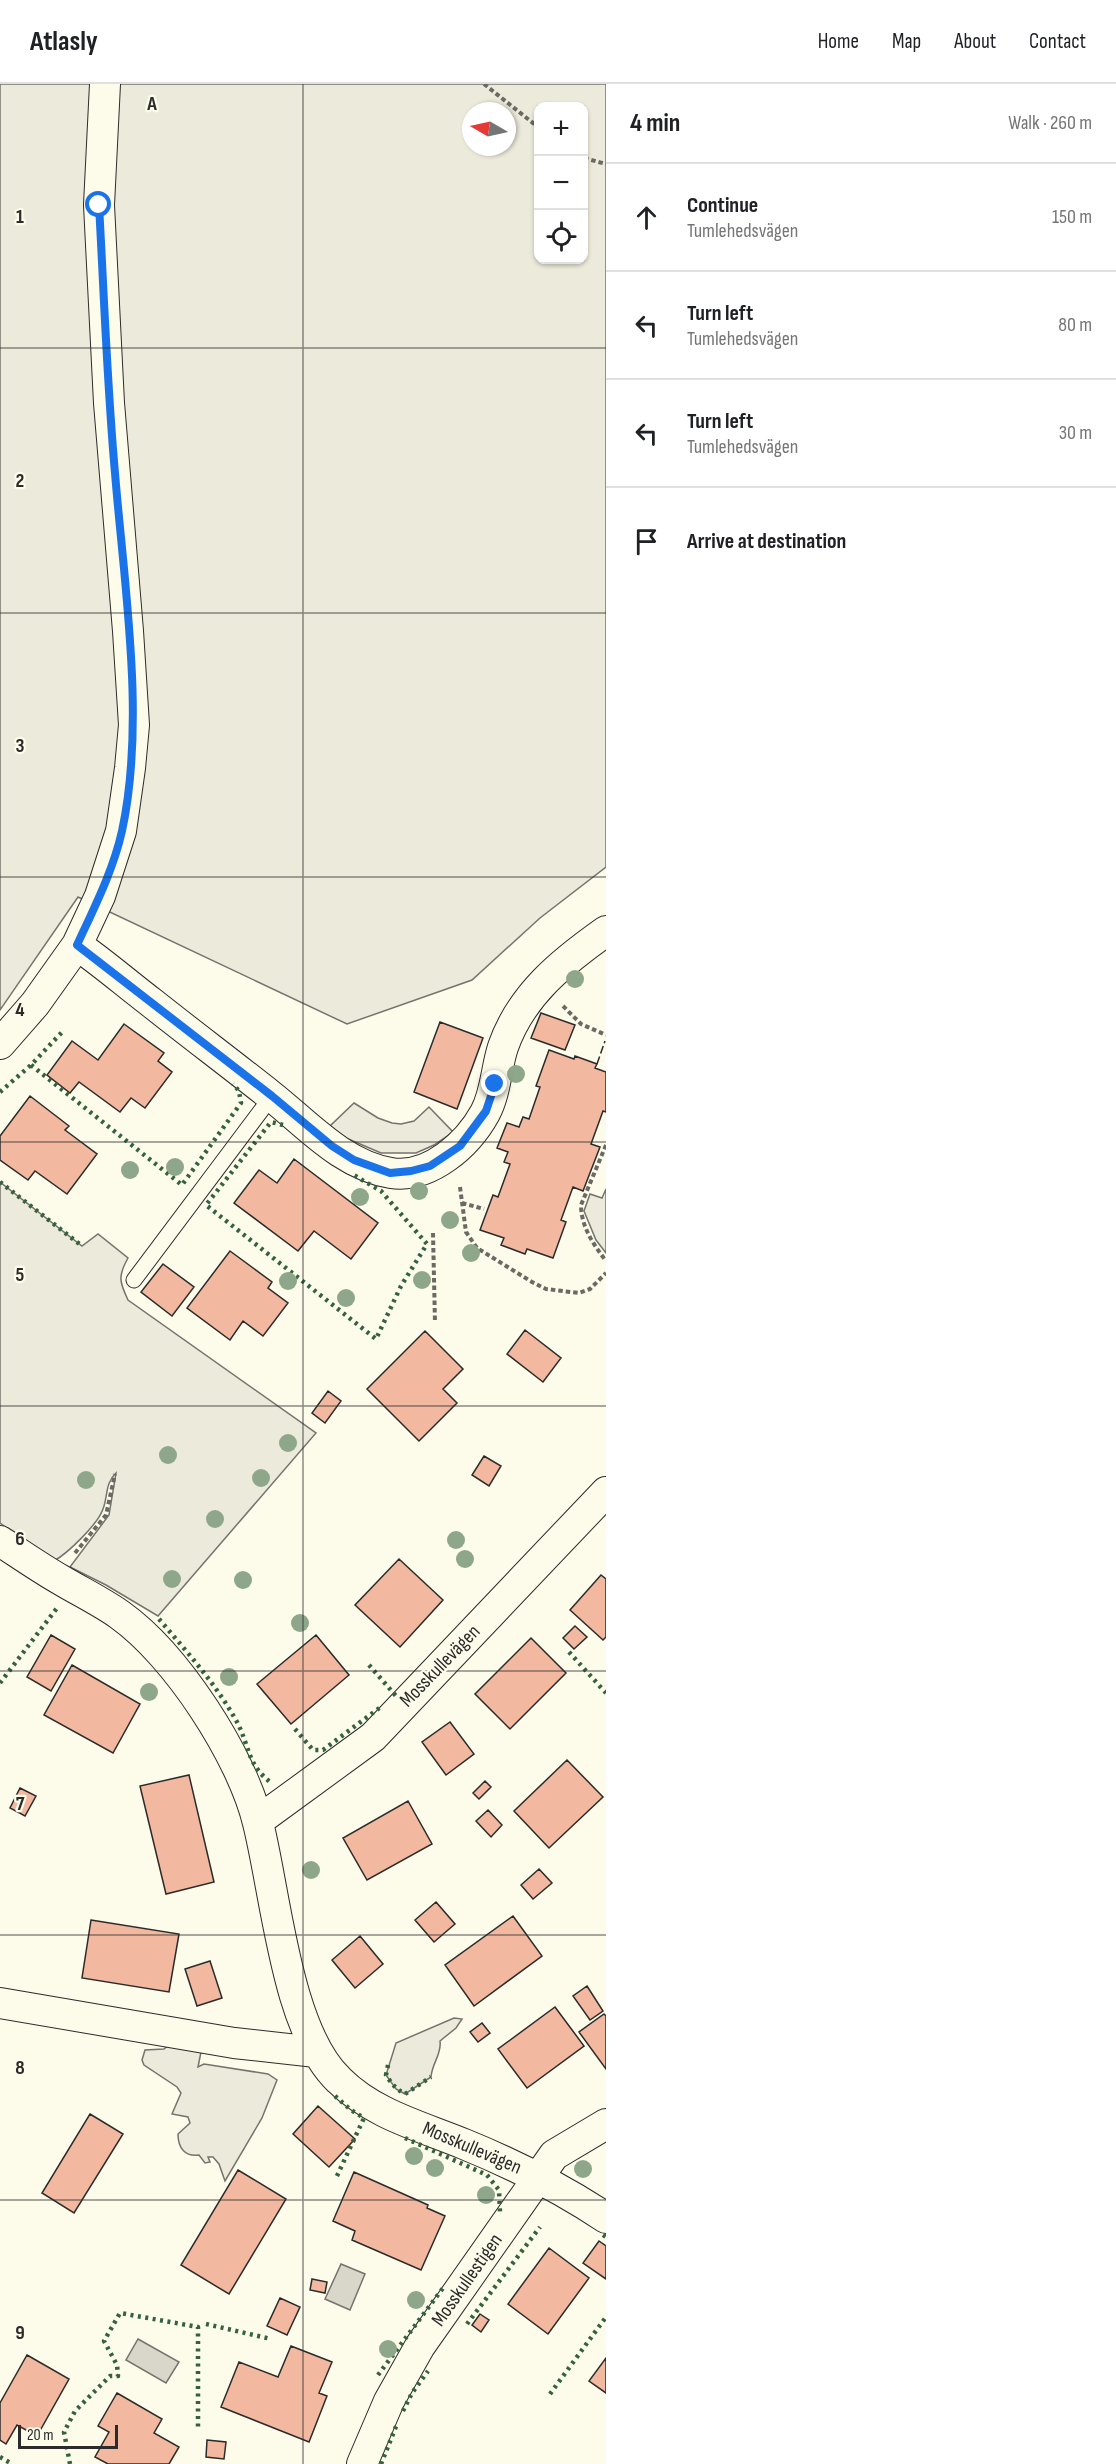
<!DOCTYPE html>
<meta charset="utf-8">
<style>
body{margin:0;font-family:"Sofia Sans Condensed",sans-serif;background:#f2f2f2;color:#202124}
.controls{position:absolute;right:18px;top:18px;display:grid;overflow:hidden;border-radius:12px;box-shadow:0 2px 4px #0004}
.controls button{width:54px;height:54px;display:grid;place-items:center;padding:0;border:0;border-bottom:2px solid #e0e0e0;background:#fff;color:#202124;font:30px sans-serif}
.compass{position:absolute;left:462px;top:18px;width:54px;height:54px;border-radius:50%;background:#fff;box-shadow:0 2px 4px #0004;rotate:279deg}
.scale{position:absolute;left:18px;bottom:15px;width:100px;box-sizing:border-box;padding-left:6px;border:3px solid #2b2b2b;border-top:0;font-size:16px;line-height:21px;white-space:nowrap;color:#2b2b2b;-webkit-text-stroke:4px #fdfbea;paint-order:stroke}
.stop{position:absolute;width:18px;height:18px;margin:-14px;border:4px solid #1a73e8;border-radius:50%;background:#fff}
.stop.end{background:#1a73e8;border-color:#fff;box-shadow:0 2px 6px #0008}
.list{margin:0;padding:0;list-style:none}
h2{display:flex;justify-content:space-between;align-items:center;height:78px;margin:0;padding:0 24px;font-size:26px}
h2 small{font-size:20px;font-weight:400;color:#757577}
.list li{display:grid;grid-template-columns:39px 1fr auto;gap:18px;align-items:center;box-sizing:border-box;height:108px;padding:0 24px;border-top:2px solid #e0e0e0}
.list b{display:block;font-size:22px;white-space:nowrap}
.list p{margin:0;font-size:20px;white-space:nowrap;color:#757577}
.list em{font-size:20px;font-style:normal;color:#757577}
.icon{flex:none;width:33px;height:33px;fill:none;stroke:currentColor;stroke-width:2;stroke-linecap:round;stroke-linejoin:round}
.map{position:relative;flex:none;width:606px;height:2380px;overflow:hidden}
header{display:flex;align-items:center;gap:36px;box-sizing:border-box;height:84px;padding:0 30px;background:#fff;border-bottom:2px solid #e0e0e0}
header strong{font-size:28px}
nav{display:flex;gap:33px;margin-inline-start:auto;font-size:21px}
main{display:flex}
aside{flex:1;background:#fff}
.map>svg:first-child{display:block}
</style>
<header>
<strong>Atlasly</strong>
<nav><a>Home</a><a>Map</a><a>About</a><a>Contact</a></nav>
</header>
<main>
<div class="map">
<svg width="606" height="2380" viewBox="0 0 606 2380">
<rect width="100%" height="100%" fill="#fdfbea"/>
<path fill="#ecebdb" stroke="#74746e" stroke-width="1.5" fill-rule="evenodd" d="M0,0H606V783L540,834L472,896L347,940L78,813L0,926ZM538,22H584V176H538ZM471,27H507V63H471Z
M0,1098L82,1162L98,1150L128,1174C118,1192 119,1197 128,1216L316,1349L158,1532L106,1501L70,1483L109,1431L116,1389C105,1399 108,1412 103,1425C98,1440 68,1469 54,1477L0,1439Z
M606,1105V1169L596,1156L584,1127L590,1110L602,1114Z
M454,1934L462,1935L456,1944L440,1957C442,1970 432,1979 431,1993L405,2010L396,2005L386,1991L396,1959Z
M170,1960L201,1968L198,1983L204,1980L268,1990L277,1996L262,2034L225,2097L219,2080L213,2073H208L210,2078L205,2079L199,2071C185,2073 178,2064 178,2050L190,2039L188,2033L172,2030L181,2009L177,2003L144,1981L142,1976L145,1966L164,1965Z"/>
<path fill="#eceadb" stroke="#74746e" stroke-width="1.5" d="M354,1019L378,1034L392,1039L401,1040L414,1037L429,1023L453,1048L434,1061L416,1069H381L346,1054L329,1043Z"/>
<path fill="#d8d7c9" stroke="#74746e" stroke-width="1.5" d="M341,2180L365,2190L350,2226L325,2215Z
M138,2255L179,2278L166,2299L126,2276Z"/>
<path fill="#f2b8a0" stroke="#2b2b2b" stroke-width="1.5" d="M541,929L575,941L565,966L531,954Z
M440,938L483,954L457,1025L414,1008Z
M124,940L164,969L158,977L172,988L145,1024L131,1014L120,1028L79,998L70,1009L47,991L72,957L98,976Z
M549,966L574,975L575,972L597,980L595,984L606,988V1028L603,1027L591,1060L600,1063L583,1107L573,1103L561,1136L566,1138L553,1174L527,1165L525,1170L501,1161L504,1154L480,1146L493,1111L498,1113L510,1080L504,1078L508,1068L497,1064L507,1039L519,1043L523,1033L529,1035L540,1003L536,1002Z
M30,1012L69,1042L65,1046L97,1070L67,1110L35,1087L28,1096L0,1076V1052Z
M294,1075L378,1139L351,1175L314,1147L298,1167L234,1119L259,1086L277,1099Z
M230,1167L272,1198L268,1204L288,1219L263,1252L243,1237L230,1256L187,1224Z
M163,1180L194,1203L172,1232L141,1208Z
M525,1246L561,1274L543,1298L507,1270Z
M425,1247L463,1285L443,1305L457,1319L419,1357L367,1305Z
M328,1307L341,1317L325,1339L312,1329Z
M484,1372L501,1382L489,1402L472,1391Z
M399,1475L443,1516L400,1563L355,1521Z
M601,1491L606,1495V1553L603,1556L570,1526Z
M575,1542L587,1553L574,1565L563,1554Z
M51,1551L75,1565L51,1607L27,1593Z
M316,1551L349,1591L291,1640L257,1600Z
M531,1554L566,1589L510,1645L475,1610Z
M72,1581L140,1620L113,1669L44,1631Z
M450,1638L474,1670L446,1691L422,1658Z
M567,1676L603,1713L549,1764L514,1727Z
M189,1691L214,1798L166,1810L140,1702Z
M485,1697L491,1703L479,1715L473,1709Z
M20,1704L36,1712L25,1732L10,1724Z
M408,1717L432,1760L367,1796L343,1754Z
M488,1726L502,1741L491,1753L476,1737Z
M539,1785L552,1799L533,1815L521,1801Z
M436,1818L455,1840L434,1858L415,1836Z
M513,1832L542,1872L474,1922L445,1881Z
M91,1836L179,1850L169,1908L82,1894Z
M360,1852L383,1880L355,1904L332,1876Z
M210,1877L222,1914L197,1922L185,1885Z
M587,1902L603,1927L590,1936L573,1912Z
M555,1923L584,1962L527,2004L498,1965Z
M604,1930L606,1932V1985L579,1948Z
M482,1939L490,1949L478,1958L470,1948Z
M318,2022L355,2055L329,2083L293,2050Z
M90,2030L123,2050L74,2129L42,2109Z
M238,2086L286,2115L229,2210L181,2181Z
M354,2088L428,2121L427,2124L445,2132L421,2186L352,2156L355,2147L333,2137Z
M599,2157L606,2162V2195L583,2179Z
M549,2164L589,2194L548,2250L508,2220Z
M312,2195L327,2198L325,2209L310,2206Z
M280,2214L300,2223L287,2251L267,2242Z
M480,2230L489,2236L481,2248L472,2241Z
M291,2262L332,2278L319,2309L327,2312L309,2358L221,2323L239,2278L278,2293Z
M27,2271L69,2295L37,2352L17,2341L6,2360L0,2356V2319Z
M606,2274V2309L589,2297Z
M117,2309L162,2335L154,2349L179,2363L169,2380H108L95,2373L109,2348L98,2342Z
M207,2356L226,2358L224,2375L206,2373Z"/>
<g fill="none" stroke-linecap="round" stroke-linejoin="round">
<g stroke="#2b2b2b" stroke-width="17">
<path id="service" d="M134,1196L272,1012"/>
</g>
<g stroke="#2b2b2b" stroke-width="32">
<path id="minor" d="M77,861C103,879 127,900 152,919C191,950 231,980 270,1011C307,1040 342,1081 391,1089C430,1095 468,1060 485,1029C496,1009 496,984 503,963C521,911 562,878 606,847
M0,960L35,920L77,861L100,812L121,747L130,684L134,641L128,547L109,319L99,121L105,0
M0,1457C20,1470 40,1484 61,1496C81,1508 102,1518 120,1531C176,1571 242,1672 258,1739C276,1810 286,1946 339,1996C373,2030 420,2042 464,2060C513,2080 561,2104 606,2134
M258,1737L373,1653L606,1408
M0,1919L234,1959L316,1968
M362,2380L389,2317L420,2262L554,2071L606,2040"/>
</g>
<path stroke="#6a6964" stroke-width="4" stroke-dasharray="4.5 3" stroke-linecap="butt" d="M484,0L538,43
M584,74L606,80
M563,922L581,940L606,951
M606,1061L581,1121C581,1142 593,1160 606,1177
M460,1103L466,1148L477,1164L532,1198L546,1205L579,1209L590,1205L606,1189
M462,1119L484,1125
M433,1149L435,1239
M75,1469L106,1431L115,1390"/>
<use href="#service" stroke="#fdfbea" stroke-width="15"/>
<use href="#minor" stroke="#fdfbea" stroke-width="30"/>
<path stroke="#34623c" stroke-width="4.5" stroke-dasharray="3 4.5" stroke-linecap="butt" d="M31,981L182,1101L241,1019L239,1007L233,1000
M0,1008L31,981L64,946
M283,1041L271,1038L206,1121L376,1255L401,1202L427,1160L381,1107L352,1090
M0,1098L82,1162
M159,1535C187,1568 216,1600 237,1638C250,1663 247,1682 273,1700
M569,1568L606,1609
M369,1581L396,1612
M0,1599L57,1524
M295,1645L313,1666H323L382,1622
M388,1981L386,1991C391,1999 396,2005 405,2010L431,1993
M335,2012L351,2026L364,2034L336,2094
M405,2054L487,2091L499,2106L500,2128
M603,2151L606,2153
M206,2240L271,2255
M467,2240L540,2143
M378,2291L443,2204
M550,2310L606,2233
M403,2327L412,2309L428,2287
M0,2373L12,2380
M70,2380L64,2348L75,2327L110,2292H118L117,2281L104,2257L120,2229L198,2243V2343
M381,2380L397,2340"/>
<path stroke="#2b2b2b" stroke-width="1.5" stroke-dasharray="8 3" stroke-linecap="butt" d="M597,980L605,957"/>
</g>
<g fill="#8ea78a">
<circle cx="575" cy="895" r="9"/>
<circle cx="516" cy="990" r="9"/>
<circle cx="175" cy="1083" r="9"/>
<circle cx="130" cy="1086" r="9"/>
<circle cx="419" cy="1107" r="9"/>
<circle cx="360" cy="1113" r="9"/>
<circle cx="450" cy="1136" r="9"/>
<circle cx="471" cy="1169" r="9"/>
<circle cx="422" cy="1196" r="9"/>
<circle cx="288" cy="1197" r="9"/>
<circle cx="346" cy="1214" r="9"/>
<circle cx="288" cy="1359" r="9"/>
<circle cx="168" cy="1371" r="9"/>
<circle cx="261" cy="1394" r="9"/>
<circle cx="86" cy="1396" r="9"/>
<circle cx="215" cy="1435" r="9"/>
<circle cx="456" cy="1456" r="9"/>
<circle cx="465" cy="1475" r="9"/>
<circle cx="172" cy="1495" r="9"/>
<circle cx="243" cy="1496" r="9"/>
<circle cx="300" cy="1539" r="9"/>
<circle cx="229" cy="1593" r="9"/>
<circle cx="149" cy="1608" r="9"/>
<circle cx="311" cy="1786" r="9"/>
<circle cx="414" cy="2072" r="9"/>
<circle cx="435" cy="2084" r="9"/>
<circle cx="583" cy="2085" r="9"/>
<circle cx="486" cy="2111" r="9"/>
<circle cx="416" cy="2216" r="9"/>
<circle cx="388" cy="2265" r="9"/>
</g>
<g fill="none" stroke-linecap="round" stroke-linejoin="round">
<path stroke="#1a73e8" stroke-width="8" d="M99,121C104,210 107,300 115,389C124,501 146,636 122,747C113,787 94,824 77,861L272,1012L332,1062L354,1076L390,1089L411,1087L430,1082L460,1062L486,1027L495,1000"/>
</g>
<path fill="none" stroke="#2b2b2b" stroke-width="1.5" stroke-opacity="0.55" d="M303,0V2380M0,264H606M0,529H606M0,793H606M0,1058H606M0,1322H606M0,1587H606M0,1851H606M0,2116H606"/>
<g text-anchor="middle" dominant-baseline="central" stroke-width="4.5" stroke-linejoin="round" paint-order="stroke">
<g font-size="20" fill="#2b2b2b" stroke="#fdfbea">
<text transform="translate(440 1582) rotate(-46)">Mosskullevägen</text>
<text transform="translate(472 2064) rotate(23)">Mosskullevägen</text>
<text transform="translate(467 2196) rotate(-55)">Mosskullestigen</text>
</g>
</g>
<g font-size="20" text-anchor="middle" font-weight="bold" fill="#2b2b2b" stroke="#fdfbea" stroke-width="4.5" stroke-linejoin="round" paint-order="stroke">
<text x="152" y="26">A</text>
<text x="20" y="139">1</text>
<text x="20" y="403">2</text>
<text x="20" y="668">3</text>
<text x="20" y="932">4</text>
<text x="20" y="1197">5</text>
<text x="20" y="1461">6</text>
<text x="20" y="1726">7</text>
<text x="20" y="1990">8</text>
<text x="20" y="2255">9</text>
</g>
</svg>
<div class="controls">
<button>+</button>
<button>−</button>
<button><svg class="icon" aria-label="locate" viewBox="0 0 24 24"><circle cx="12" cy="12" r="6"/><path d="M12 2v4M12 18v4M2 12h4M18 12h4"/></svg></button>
</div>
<svg class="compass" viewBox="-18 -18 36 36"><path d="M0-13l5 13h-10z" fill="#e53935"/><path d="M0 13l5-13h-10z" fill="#757577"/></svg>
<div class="scale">20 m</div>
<div class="stop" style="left:99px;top:121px"></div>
<div class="stop end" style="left:495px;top:1000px"></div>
</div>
<aside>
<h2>4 min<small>Walk · 260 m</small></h2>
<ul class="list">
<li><svg class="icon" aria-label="ahead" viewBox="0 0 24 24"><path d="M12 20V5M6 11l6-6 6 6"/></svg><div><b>Continue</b><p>Tumlehedsvägen</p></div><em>150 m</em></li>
<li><svg class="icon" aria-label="left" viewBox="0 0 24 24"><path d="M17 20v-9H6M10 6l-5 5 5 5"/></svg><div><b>Turn left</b><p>Tumlehedsvägen</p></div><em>80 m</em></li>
<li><svg class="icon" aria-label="left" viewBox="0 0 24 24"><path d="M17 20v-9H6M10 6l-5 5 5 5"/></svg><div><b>Turn left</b><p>Tumlehedsvägen</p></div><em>30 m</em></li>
<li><svg class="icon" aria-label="arrive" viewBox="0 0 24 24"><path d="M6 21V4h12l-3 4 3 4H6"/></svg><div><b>Arrive at destination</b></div></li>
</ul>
</aside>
</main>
